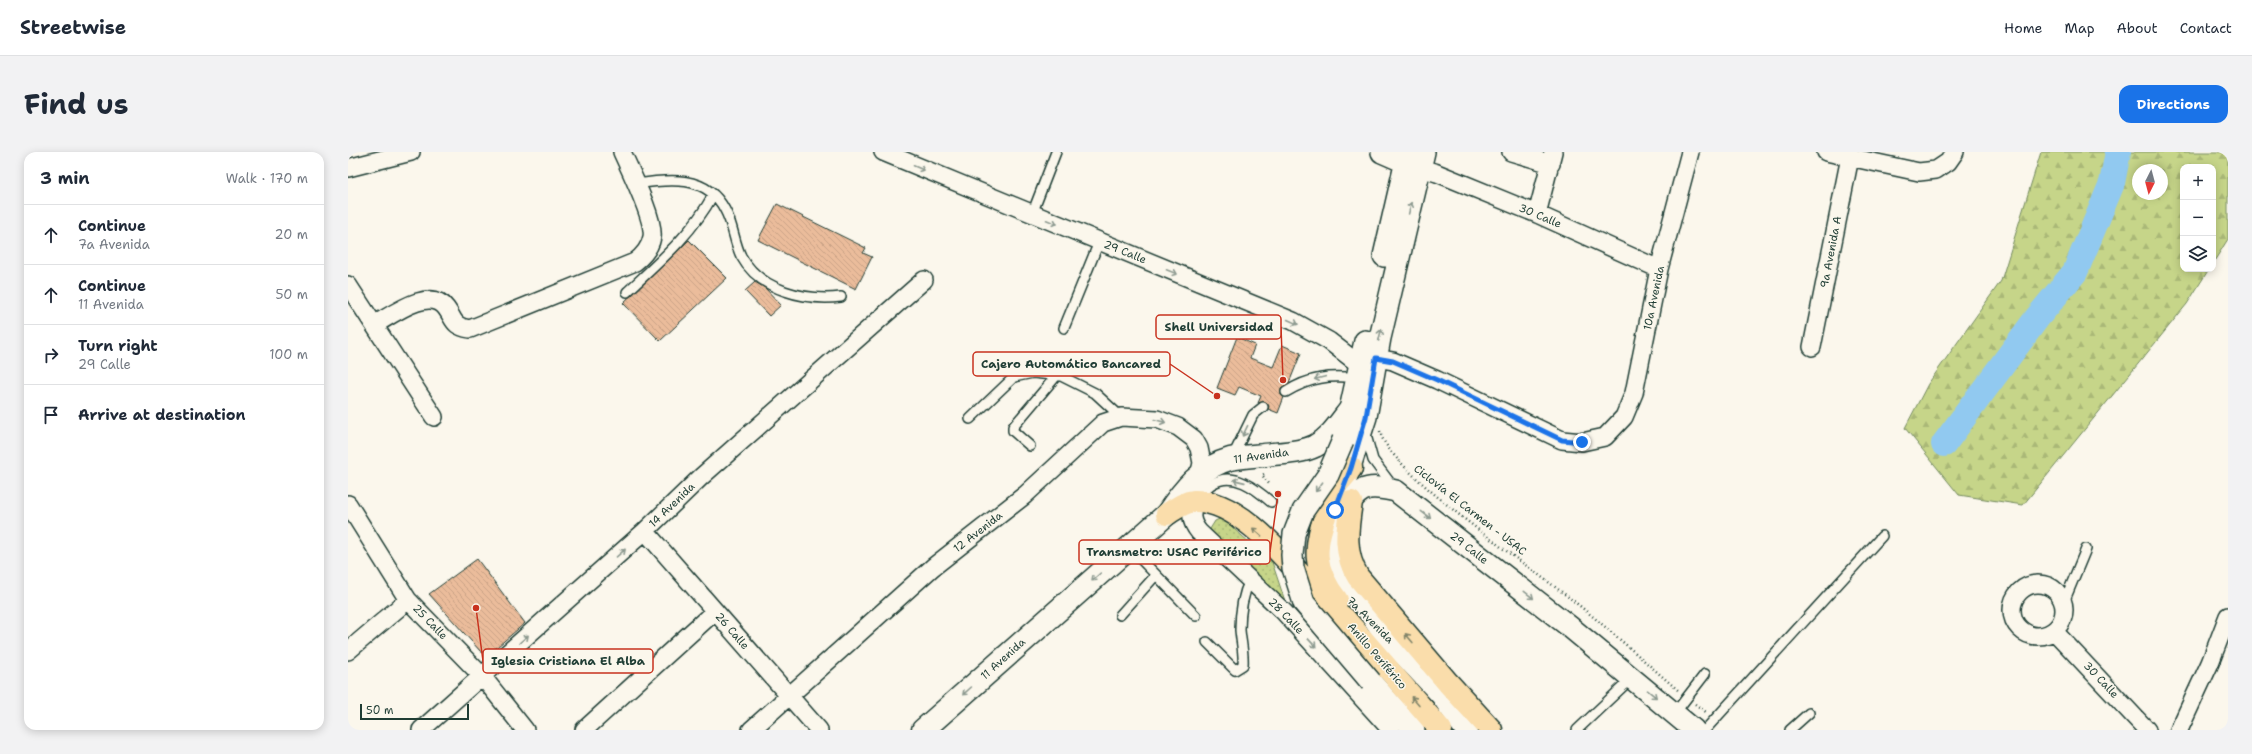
<!DOCTYPE html>
<meta charset="utf-8">
<style>
body{margin:0;font-family:"Shantell Sans",sans-serif;background:#f2f2f3;color:#1f2937}
.controls{position:absolute;right:12px;top:12px;display:grid;overflow:hidden;border-radius:8px;box-shadow:0 2px 10px #0003}
.controls button{width:36px;height:36px;display:grid;place-items:center;padding:0;border:0;border-bottom:1px solid #e0e1e3;background:#fff;color:#1f2937;font:20px sans-serif}
.compass{position:absolute;left:1784px;top:12px;width:36px;height:36px;border-radius:50%;background:#fff;box-shadow:0 2px 10px #0003;rotate:186deg}
.scale{position:absolute;left:12px;bottom:10px;width:109px;box-sizing:border-box;padding-left:4px;border:2px solid #1f3d34;border-top:0;font-size:11px;line-height:14px;white-space:nowrap;color:#1f3d34;-webkit-text-stroke:3px #fbf7ec;paint-order:stroke}
.stop{position:absolute;width:12px;height:12px;margin:-9px;border:3px solid #1a73e8;border-radius:50%;background:#fff}
.stop.end{background:#1a73e8;border-color:#fff;box-shadow:0 1px 4px #0008}
.list{margin:0;padding:0;list-style:none}
h2{display:flex;justify-content:space-between;align-items:center;height:52px;margin:0;padding:0 16px;font-size:17px}
h2 small{font-size:13px;font-weight:400;color:#747a83}
.list li{display:grid;grid-template-columns:26px 1fr auto;gap:12px;align-items:center;box-sizing:border-box;height:60px;padding:0 16px;border-top:1px solid #e0e1e3}
.list b{display:block;font-size:15px;white-space:nowrap}
.list p{margin:0;font-size:13px;white-space:nowrap;color:#747a83}
.list em{font-size:13px;font-style:normal;color:#747a83}
.icon{flex:none;width:22px;height:22px;fill:none;stroke:currentColor;stroke-width:2;stroke-linecap:round;stroke-linejoin:round}
.map{position:relative;flex:none;width:1880px;height:578px;overflow:hidden;border-radius:12px}
header{display:flex;align-items:center;gap:24px;box-sizing:border-box;height:56px;padding:0 20px;background:#fff;border-bottom:1px solid #e0e1e3}
header strong{font-size:19px}
nav{display:flex;gap:22px;margin-inline-start:auto;font-size:14px}
.intro{display:flex;align-items:center;justify-content:space-between;box-sizing:border-box;height:96px;padding:0 24px}
h1{margin:0;font-size:28px}
.button{padding:10px 18px;border-radius:12px;background:#1a73e8;color:#fff;font-size:14px;font-weight:700}
main{display:flex;gap:24px;padding:0 24px}
aside{flex:1;background:#fff;border-radius:12px;box-shadow:0 2px 10px #0003}
.map>svg:first-child{display:block}
</style>
<header>
<strong>Streetwise</strong>
<nav><a>Home</a><a>Map</a><a>About</a><a>Contact</a></nav>
</header>
<div class="intro"><h1>Find us</h1><a class="button">Directions</a></div>
<main>
<aside>
<h2>3 min<small>Walk · 170 m</small></h2>
<ul class="list">
<li><svg class="icon" aria-label="ahead" viewBox="0 0 24 24"><path d="M12 20V5M6 11l6-6 6 6"/></svg><div><b>Continue</b><p>7a Avenida</p></div><em>20 m</em></li>
<li><svg class="icon" aria-label="ahead" viewBox="0 0 24 24"><path d="M12 20V5M6 11l6-6 6 6"/></svg><div><b>Continue</b><p>11 Avenida</p></div><em>50 m</em></li>
<li><svg class="icon" aria-label="right" viewBox="0 0 24 24"><path d="M7 20v-9h11M14 6l5 5-5 5"/></svg><div><b>Turn right</b><p>29 Calle</p></div><em>100 m</em></li>
<li><svg class="icon" aria-label="arrive" viewBox="0 0 24 24"><path d="M6 21V4h12l-3 4 3 4H6"/></svg><div><b>Arrive at destination</b></div></li>
</ul>
</aside>
<div class="map">
<svg width="1880" height="578" viewBox="0 0 1880 578">
<defs>
<pattern id="grass-dots" width="8" height="8" patternUnits="userSpaceOnUse"><rect width="8" height="8" fill="#c6d589"/><path d="M2 2h.1M6 6h.1" fill="none" stroke="#aab877" stroke-width="1.8" stroke-linecap="round"/></pattern>
<pattern id="forest-firs" width="22" height="20" patternUnits="userSpaceOnUse"><rect width="22" height="20" fill="#c6d589"/><path d="M5 1l3.5 6h-7zM16 11l3.5 6h-7z" fill="#aab877"/></pattern>
<pattern id="building-back-hatch" width="6" height="6" patternUnits="userSpaceOnUse"><rect width="6" height="6" fill="#ebbc9b"/><path d="M-1 5l2 2M0 0l6 6M5-1l2 2" fill="none" stroke="#c9a286"/></pattern>
</defs>
<rect width="100%" height="100%" fill="#fbf7ec"/>
<filter id="ink" filterUnits="userSpaceOnUse"><feTurbulence type="fractalNoise" baseFrequency=".025" numOctaves="2"/><feDisplacementMap in="SourceGraphic" scale="8" xChannelSelector="R" yChannelSelector="G"/><feConvolveMatrix kernelMatrix="1 2 1 2 8 2 1 2 1" color-interpolation-filters="sRGB"/></filter>
<g filter="url(#ink)">
<path fill="url(#grass-dots)" stroke="#72895e" d="M876,365L886,377L924,410L937,449L949,466L878,397L862,377L867,369Z"/>
<path fill="url(#forest-firs)" stroke="#72895e" fill-rule="evenodd" d="M1693,0H1880V87L1865,111V15H1835V117H1861L1839,152L1675,353L1611,343L1557,276L1580,232L1653,129ZM1790,18H1814V42H1790Z"/>
<g fill="none" stroke-linecap="round" stroke-linejoin="round">
<path stroke="#91c9f0" stroke-width="26" d="M1596,292L1689,166L1727,120L1764,31L1770,0"/>
</g>
<path fill="url(#building-back-hatch)" stroke="#1f3d34" d="M429,52L518,96L515,101L524,105L508,137L410,88Z
M341,88L379,126L312,189L275,151Z
M407,130L417,136L433,153L421,164L397,139Z
M889,185L907,193L902,206L925,215L934,193L953,201L941,231L933,237V243L936,245L930,261L920,257L921,254L918,250L910,251L913,244L891,235L887,243L869,236Z
M129,407L177,471L142,501L133,500L81,442Z"/>
<g fill="none" stroke-linecap="round" stroke-linejoin="round">
<g stroke="#1f3d34" stroke-width="12">
<path id="service" d="M288,32C320,27 359,22 377,58C385,72 386,90 393,104C412,139 458,149 493,145
M684,62L708,0
M279,140C311,110 344,82 365,43
M716,176L751,90
M938,240C962,225 982,223 1009,226
M622,267L666,225L685,221L713,224L747,241L773,265
M1018,283L1025,308L1046,336
M682,294L665,279V275L709,223
M885,304L905,263L915,255
M848,347C853,342 859,335 864,332C885,318 908,337 923,350
M781,395L848,464
M1716,450L1738,397
M772,463L808,423
M859,490L887,518L895,513C896,501 893,490 892,478C892,462 895,442 902,428
M1327,561L1357,522
M1229,578L1284,526
M1357,578L1534,384
M1442,578L1461,561"/>
</g>
<g stroke="#1f3d34" stroke-width="20">
<path id="minor" d="M535,0L945,169L981,189L1012,213
M1163,0L1203,12
M1478,0L1571,20L1588,18L1600,10L1607,0
M0,16L63,0
M1072,16L1089,21L1189,62L1311,117
M1189,62L1205,0
M0,133L86,265
M26,173C44,163 82,134 98,156C107,168 104,174 122,177L287,110C296,103 302,96 304,85C307,68 282,18 274,0
M1464,195L1502,5
M1028,206L1045,209L1089,228L1214,288L1234,290L1257,285L1276,265L1286,241L1311,117L1342,0
M846,349C843,363 842,369 851,380L936,460L1043,578
M0,352L60,448L134,524L177,578
M297,379L471,578
M1664 458a26 26 0 1 1 52 0a26 26 0 1 1-52 0Z
M1706,479L1799,578
M0,499L60,448
M73,578L297,379L353,325L576,128
M236,578L367,459
M403,578L585,415L677,343L755,271L773,265L809,267L830,275L846,287L851,296L854,311L851,324
M1831,578L1862,511L1880,464"/>
</g>
<g stroke="#1f3d34" stroke-width="24">
<path id="tertiary" d="M1034,0L1057,10
M1036,104L1060,0
M998,276L1017,189
M996,333L1018,265L1032,186L1076,0
M1034,479C1021,457 1001,438 991,415C982,394 994,350 1015,338C1025,333 1037,337 1048,339L1222,475L1346,578
M1023,530L1066,578"/>
</g>
<g stroke="#1f3d34" stroke-width="25">
<path id="secondary" d="M1034,479L1094,543L1118,578
M575,578L819,362C835,338 853,315 882,307C896,304 911,304 925,302C938,301 955,300 967,294C982,286 991,272 1001,259"/>
</g>
<g stroke="#1f3d34" stroke-width="25">
<path id="primary" d="M1003,350C999,377 995,401 1010,425L1100,531L1143,578
M819,362C827,357 836,350 846,349C888,347 933,401 959,430C971,443 980,456 996,466L1093,578
M989,448C965,417 965,395 979,359C982,350 984,340 989,333C993,327 999,322 1003,316"/>
</g>
<path stroke="#1f3d34" stroke-width="2.5" stroke-dasharray="1 3" stroke-linecap="butt" d="M1032,279C1038,317 1186,418 1223,447C1260,476 1295,508 1331,539
M916,322L914,323L922,333
M1347,552L1358,560"/>
<use href="#service" stroke="#fbf7ec" stroke-width="9"/>
<use href="#minor" stroke="#fbf7ec" stroke-width="17"/>
<use href="#tertiary" stroke="#fbf7ec" stroke-width="21"/>
<use href="#secondary" stroke="#fbf7ec" stroke-width="22"/>
<use href="#primary" stroke="#faddab" stroke-width="22"/>
<g stroke="#1f3d34" stroke-width="24" stroke-linecap="butt">
<path id="tertiary-bridge" d="M995,288L980,323L955,359L946,382L944,403L945,416L956,451L1023,530"/>
</g>
<use href="#tertiary-bridge" stroke="#fbf7ec" stroke-width="21"/>
</g>
<defs><path id="oneway-shaft" d="M-6 0H5M1.5-3L5.5 0L1.5 3" fill="none" stroke-width="1.6" stroke-linecap="round" stroke-linejoin="round"/></defs>
<g stroke="#8d9a90">
<use href="#oneway-shaft" transform="translate(571 16) rotate(23)"/>
<use href="#oneway-shaft" transform="translate(1062 56) rotate(-77)"/>
<use href="#oneway-shaft" transform="translate(704 70) rotate(22)"/>
<use href="#oneway-shaft" transform="translate(824 120) rotate(22)"/>
<use href="#oneway-shaft" transform="translate(945 170) rotate(25)"/>
<use href="#oneway-shaft" transform="translate(1032 183) rotate(-77)"/>
<use href="#oneway-shaft" transform="translate(972 226) rotate(166)"/>
<use href="#oneway-shaft" transform="translate(812 269) rotate(15)"/>
<use href="#oneway-shaft" transform="translate(897 279) rotate(116)"/>
<use href="#oneway-shaft" transform="translate(891 329) rotate(-167)"/>
<use href="#oneway-shaft" transform="translate(971 335) rotate(127)"/>
<use href="#oneway-shaft" transform="translate(1078 363) rotate(38)"/>
<use href="#oneway-shaft" transform="translate(273 401) rotate(-41)"/>
<use href="#oneway-shaft" transform="translate(748 425) rotate(138)"/>
<use href="#oneway-shaft" transform="translate(1181 443) rotate(38)"/>
<use href="#oneway-shaft" transform="translate(176 487) rotate(-41)"/>
<use href="#oneway-shaft" transform="translate(964 491) rotate(47)"/>
<use href="#oneway-shaft" transform="translate(619 539) rotate(138)"/>
<use href="#oneway-shaft" transform="translate(1304 542) rotate(40)"/>
</g>
<g stroke="#82856a">
<use href="#oneway-shaft" transform="translate(909 380) rotate(-139)"/>
<use href="#oneway-shaft" transform="translate(1061 486) rotate(-130)"/>
<use href="#oneway-shaft" transform="translate(1067 549) rotate(-131)"/>
</g>
</g>
<g fill="none" stroke-linecap="round" stroke-linejoin="round" filter="url(#ink)">
<path stroke="#1a73e8" stroke-width="5" d="M987,358L1003,316L1018,265L1028,206L1045,209L1089,228L1214,288L1234,290"/>
</g>
<g text-anchor="middle" dominant-baseline="central" stroke-width="3" stroke-linejoin="round" paint-order="stroke">
<g font-size="11" fill="#1f3d34" stroke="#fbf7ec">
<text transform="translate(1192 64) rotate(23)">30 Calle</text>
<text transform="translate(777 100) rotate(22)">29 Calle</text>
<text transform="translate(1483 100) rotate(-79)">9a Avenida A</text>
<text transform="translate(1306 146) rotate(-78)">10a Avenida</text>
<text transform="translate(913 304) rotate(-8)">11 Avenida</text>
<text transform="translate(324 353) rotate(-44)">14 Avenida</text>
<text transform="translate(1122 358) rotate(38)">Ciclovía El Carmen - USAC</text>
<text transform="translate(630 380) rotate(-38)">12 Avenida</text>
<text transform="translate(1121 396) rotate(38)">29 Calle</text>
<text transform="translate(938 464) rotate(46)">28 Calle</text>
<text transform="translate(1022 468) rotate(45)">7a Avenida</text>
<text transform="translate(82 470) rotate(46)">25 Calle</text>
<text transform="translate(384 479) rotate(49)">26 Calle</text>
<text transform="translate(1029 504) rotate(49)">Anillo Periférico</text>
<text transform="translate(655 507) rotate(-42)">11 Avenida</text>
<text transform="translate(1753 528) rotate(47)">30 Calle</text>
</g>
</g>
<path fill="none" stroke="#c8321e" stroke-width="1.5" d="M935 228L933 175M869 244L822 212M930 342L922 400M128 456L135 509"/>
<g fill="#c8321e" stroke="#fbf7ec" stroke-width="1.5">
<circle cx="935" cy="228" r="4"/>
<circle cx="869" cy="244" r="4"/>
<circle cx="930" cy="342" r="4"/>
<circle cx="128" cy="456" r="4"/>
</g>
<g fill="#fbf7ec" stroke="#c8321e" stroke-width="1.5">
<rect x="808" y="163" width="125" height="24" rx="4"/>
<rect x="625" y="200" width="197" height="24" rx="4"/>
<rect x="731" y="388" width="191" height="24" rx="4"/>
<rect x="135" y="497" width="170" height="24" rx="4"/>
</g>
<g font-size="12" text-anchor="middle" font-weight="bold" fill="#1f3d34">
<text x="871" y="179">Shell Universidad</text>
<text x="723" y="216">Cajero Automático Bancared</text>
<text x="826" y="404">Transmetro: USAC Periférico</text>
<text x="220" y="513">Iglesia Cristiana El Alba</text>
</g>
</svg>
<div class="controls">
<button>+</button>
<button>−</button>
<button><svg class="icon" aria-label="layers" viewBox="0 0 24 24"><path d="M12 4l9 5-9 5-9-5zM3 14l9 5 9-5"/></svg></button>
</div>
<svg class="compass" viewBox="-18 -18 36 36"><path d="M0-13l5 13h-10z" fill="#e53935"/><path d="M0 13l5-13h-10z" fill="#747a83"/></svg>
<div class="scale">50 m</div>
<div class="stop" style="left:987px;top:358px"></div>
<div class="stop end" style="left:1234px;top:290px"></div>
</div>
</main>
